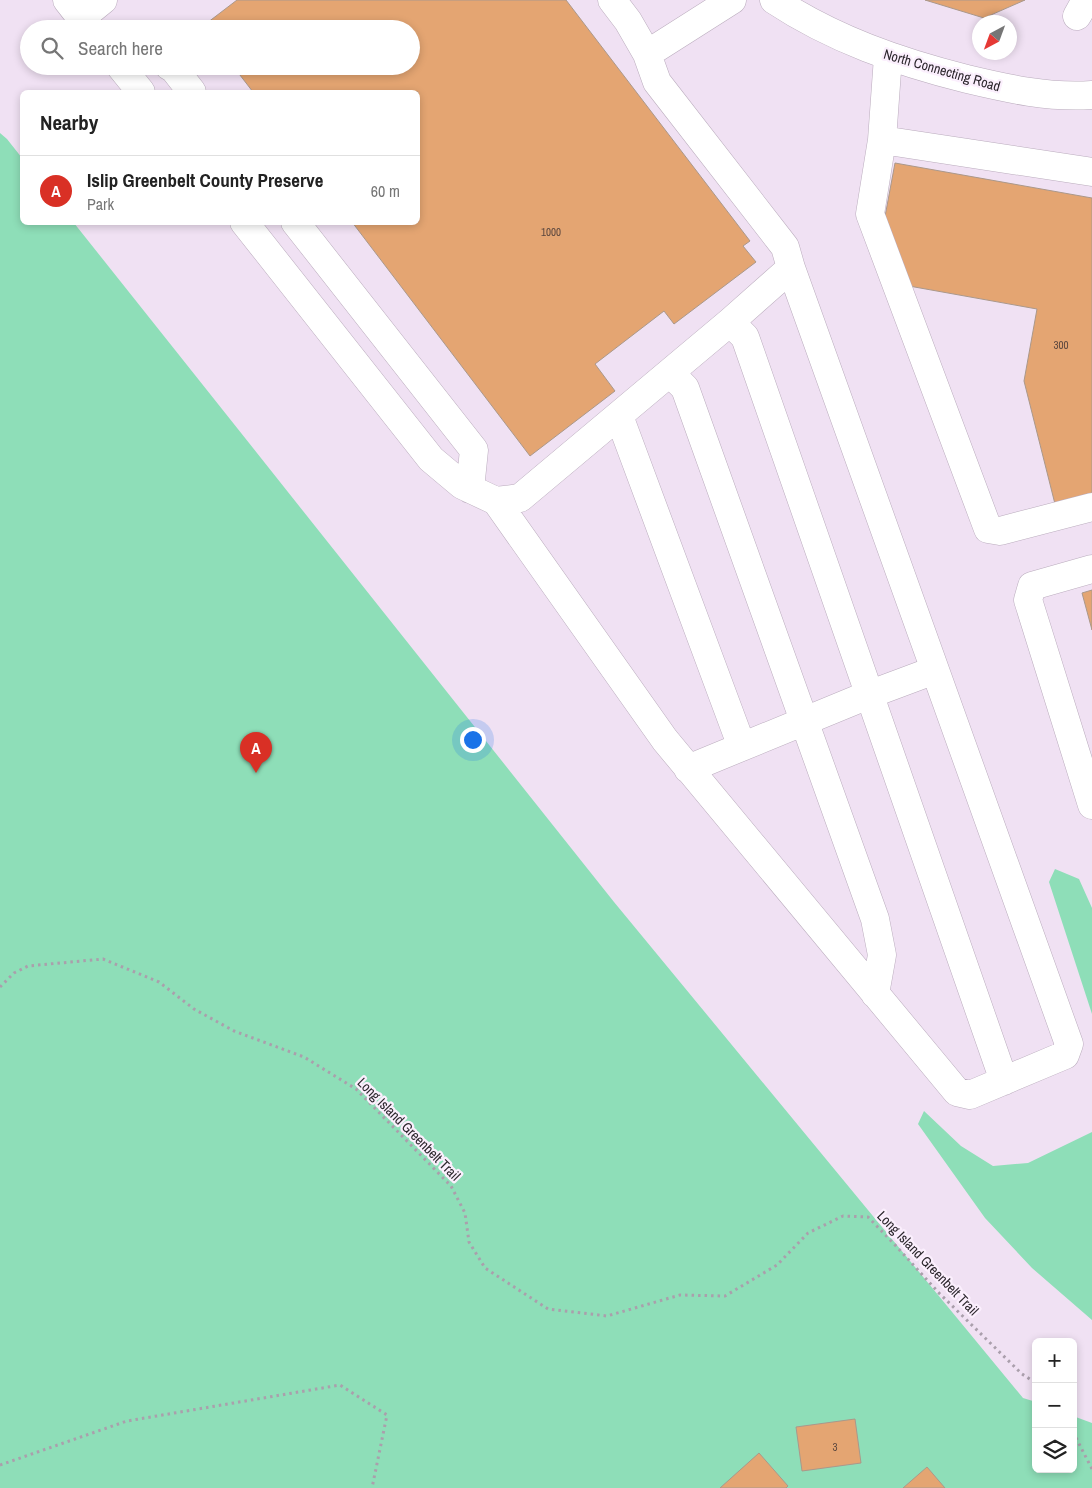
<!DOCTYPE html>
<meta charset="utf-8">
<style>
body{margin:0;font-family:"Archivo Narrow",sans-serif;background:#f2f2f2;color:#222}
.controls{position:absolute;right:15px;bottom:15px;display:grid;overflow:hidden;border-radius:8px;box-shadow:0 2px 8px #0003}
.controls button{width:45px;height:45px;display:grid;place-items:center;padding:0;border:0;border-bottom:1px solid #e0e0e0;background:#fff;color:#222;font:25px sans-serif}
.compass{position:absolute;left:972px;top:15px;width:45px;height:45px;border-radius:50%;background:#fff;box-shadow:0 2px 8px #0003;rotate:221deg}
.you{position:absolute;left:472px;top:739px;width:18px;height:18px;margin:-12px;border:4px solid #fff;border-radius:50%;background:#1a73e8;box-shadow:0 0 0 8px #1a73e833}
.badge{display:grid;place-items:center;width:32px;height:32px;border-radius:50%;background:#d93025;color:#fff;font-size:16px;font-weight:700}
.pin{position:absolute;translate:-50% -41px;filter:drop-shadow(0 1px 2px #0008)}
.pin::after{content:'';position:absolute;top:26px;width:18px;height:15px;background:inherit;clip-path:polygon(0 0,100% 0,50% 100%)}
.list{margin:0;padding:0;list-style:none}
h2{display:flex;justify-content:space-between;align-items:center;height:65px;margin:0;padding:0 20px;font-size:21px}
h2 small{font-size:16px;font-weight:400;color:#767676}
.list li{display:grid;grid-template-columns:32px 1fr auto;gap:15px;align-items:center;box-sizing:border-box;height:70px;padding:0 20px;border-top:1px solid #e0e0e0}
.list b{display:block;font-size:19px;white-space:nowrap}
.list p{margin:0;font-size:16px;white-space:nowrap;color:#767676}
.list em{font-size:16px;font-style:normal;color:#767676}
.icon{flex:none;width:28px;height:28px;fill:none;stroke:currentColor;stroke-width:2;stroke-linecap:round;stroke-linejoin:round}
.map{position:relative;flex:none;width:1092px;height:1488px;overflow:hidden}
.search{position:absolute;background:#fff;box-shadow:0 2px 8px #0003;left:20px;top:20px;width:400px;height:55px;display:flex;align-items:center;gap:12px;box-sizing:border-box;padding:0 18px;border-radius:28px;color:#767676;font-size:19px}
.panel{position:absolute;background:#fff;box-shadow:0 2px 8px #0003;left:20px;top:90px;width:400px;height:135px;border-radius:8px}
.map>svg:first-child{display:block}
</style>
<div class="map">
<svg width="1092" height="1488" viewBox="0 0 1092 1488">
<rect width="100%" height="100%" fill="#f0e1f3"/>
<path fill="#8edeb8" d="M0,133L7,139L22,158V222L74,223L614,902L1023,1398L1036,1402V1469H1073V1416L1092,1423V1488H0Z
M1055,869L1079,879L1092,908V1014L1049,882Z
M924,1111L961,1146L993,1166L1028,1163L1092,1132V1320L1032,1268L985,1218L918,1124Z"/>
<path fill="#e4a572" stroke="#aa988b" d="M237,0H566L750,241L743,246L756,262L674,324L664,311L595,364L615,391L530,456L352,222H418V92H253L233,66H411V29H205L203,26Z
M925,0H1025L984,18Z
M895,163L1092,198V494L1055,504L1024,381L1037,309L909,286L884,222Z
M1092,590V630L1082,593Z
M855,1419L861,1463L802,1471L796,1427Z
M759,1453L788,1486L786,1488H720Z
M927,1467L945,1488H903Z"/>
<g fill="none" stroke-linecap="round" stroke-linejoin="round">
<g stroke="#baacbd" stroke-width="29">
<path id="minor" d="M67,0L81,18L103,0
M612,0L628,21L647,54L732,0
M774,0C833,39 899,62 967,79C1009,89 1049,98 1092,95
M1077,16L1086,0
M888,57L882,140L870,214L988,529L1000,531L1092,507
M120,66L141,92
M169,66L174,69L192,92
M882,140L1092,172
M244,222L431,459L462,485L496,501L520,498L730,322L791,268L785,247L657,82L647,54
M295,222L474,450L470,489
M730,322L745,337L1004,1081
M670,373L685,388L875,919L882,955L875,994
M619,416L742,747
M496,501L665,740L957,1092L970,1095L1065,1055L1069,1044L791,268
M1092,569L1032,586L1028,600L1092,805
M688,769L868,695L935,670"/>
</g>
<path stroke="#aa9fac" stroke-width="3" stroke-dasharray="2.5 4" stroke-linecap="butt" d="M0,987L14,973L28,966L103,959L159,982L194,1009L234,1031L304,1057L356,1089L451,1186L465,1213L469,1242L485,1268L548,1309L607,1316L680,1295L725,1296L777,1265L808,1233L843,1216L868,1217L896,1246L939,1293L1022,1374L1036,1383
M1073,1432L1092,1469
M0,1465L127,1421L340,1385L387,1415L372,1488"/>
<use href="#minor" stroke="#fff" stroke-width="28"/>
</g>
<g text-anchor="middle" dominant-baseline="central" stroke-width="4.5" stroke-linejoin="round" paint-order="stroke">
<g font-size="11" fill="#5a463e">
<text x="551" y="232">1000</text>
<text x="1061" y="345">300</text>
<text x="835" y="1447">3</text>
</g>
<g font-size="14" fill="#2c272d" stroke="#fbeffd">
<text transform="translate(942 70) rotate(16)">North Connecting Road</text>
<text transform="translate(409 1129) rotate(45)">Long Island Greenbelt Trail</text>
<text transform="translate(928 1263) rotate(46)">Long Island Greenbelt Trail</text>
</g>
</g>
</svg>
<div class="controls">
<button>+</button>
<button>−</button>
<button><svg class="icon" aria-label="layers" viewBox="0 0 24 24"><path d="M12 4l9 5-9 5-9-5zM3 14l9 5 9-5"/></svg></button>
</div>
<svg class="compass" viewBox="-18 -18 36 36"><path d="M0-13l5 13h-10z" fill="#e53935"/><path d="M0 13l5-13h-10z" fill="#767676"/></svg>
<div class="you"></div>
<div class="pin badge" style="left:256px;top:773px">A</div>
<div class="search"><svg class="icon" aria-label="search" viewBox="0 0 24 24"><circle cx="10" cy="10" r="6"/><path d="M15 15l6 6"/></svg>Search here</div>
<section class="panel">
<h2>Nearby<small></small></h2>
<ul class="list">
<li><span class="badge">A</span><div><b>Islip Greenbelt County Preserve</b><p>Park</p></div><em>60 m</em></li>
</ul>
</section>
</div>
